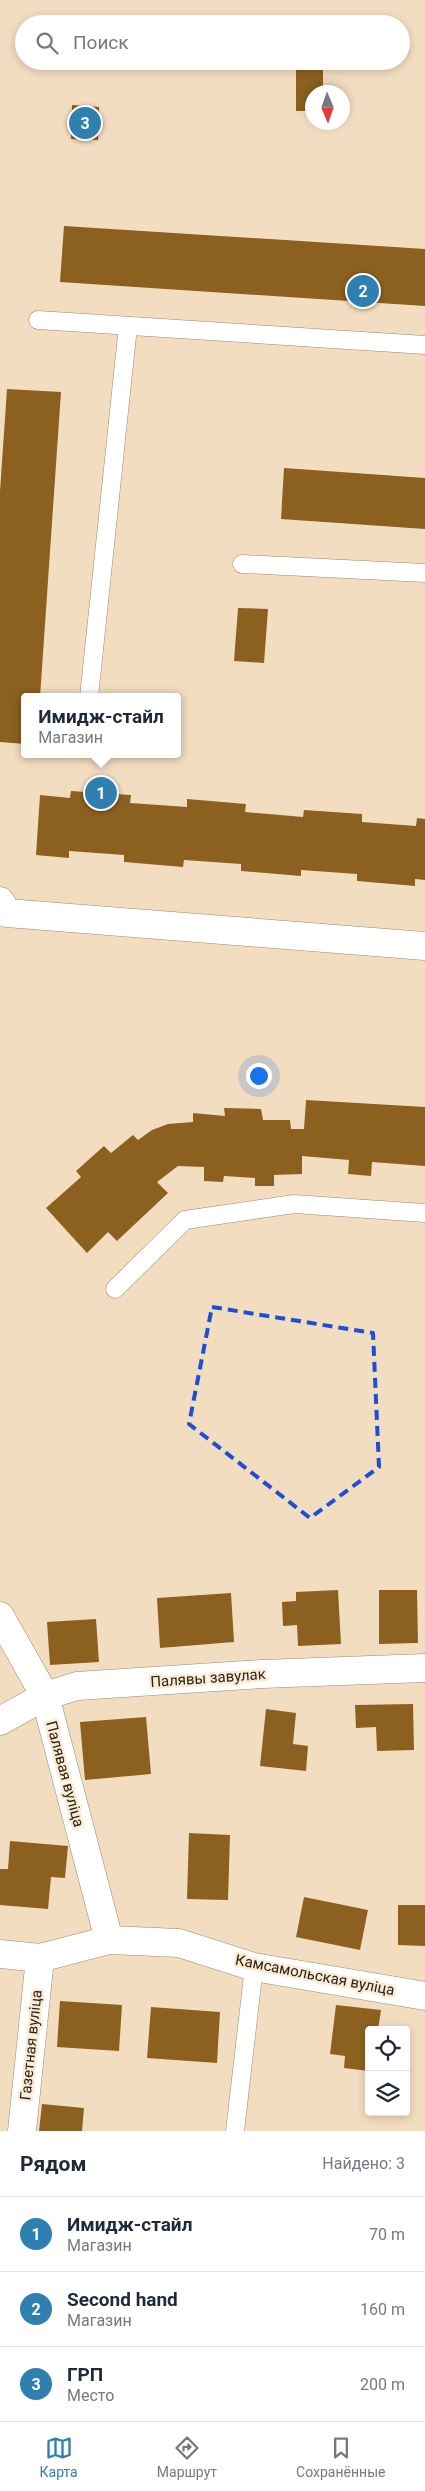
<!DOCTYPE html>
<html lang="ru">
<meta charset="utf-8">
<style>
body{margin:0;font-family:Roboto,sans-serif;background:#f6f6f7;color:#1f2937}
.controls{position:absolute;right:15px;bottom:15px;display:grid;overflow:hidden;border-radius:5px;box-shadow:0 2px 8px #0003}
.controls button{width:45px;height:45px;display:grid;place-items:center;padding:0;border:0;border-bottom:1px solid #e0e1e3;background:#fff;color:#1f2937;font:25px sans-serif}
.compass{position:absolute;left:305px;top:85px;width:45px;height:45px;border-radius:50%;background:#fff;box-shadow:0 2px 8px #0003;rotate:178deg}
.you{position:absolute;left:258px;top:1075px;width:18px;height:18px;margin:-12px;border:4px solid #fff;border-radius:50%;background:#1a73e8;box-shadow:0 0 0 8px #1a73e833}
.badge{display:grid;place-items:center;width:32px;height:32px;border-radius:50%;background:#2f7fb0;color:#fff;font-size:16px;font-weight:700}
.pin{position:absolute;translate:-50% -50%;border:2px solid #fff;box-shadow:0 1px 5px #0006}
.popup{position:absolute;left:21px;top:693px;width:160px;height:65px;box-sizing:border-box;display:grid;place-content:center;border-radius:5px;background:#fff;filter:drop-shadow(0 1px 4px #0005);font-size:16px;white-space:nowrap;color:#747a83}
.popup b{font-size:19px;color:#1f2937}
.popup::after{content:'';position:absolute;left:50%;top:100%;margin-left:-10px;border:10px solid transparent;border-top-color:#fff}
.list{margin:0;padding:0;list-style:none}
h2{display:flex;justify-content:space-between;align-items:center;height:65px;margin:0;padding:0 20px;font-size:21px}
h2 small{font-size:16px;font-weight:400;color:#747a83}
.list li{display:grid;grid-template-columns:32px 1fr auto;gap:15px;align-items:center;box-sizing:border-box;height:75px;padding:0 20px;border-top:1px solid #e0e1e3}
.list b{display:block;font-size:19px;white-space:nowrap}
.list p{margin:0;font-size:16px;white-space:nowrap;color:#747a83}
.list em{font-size:16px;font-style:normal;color:#747a83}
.icon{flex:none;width:28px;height:28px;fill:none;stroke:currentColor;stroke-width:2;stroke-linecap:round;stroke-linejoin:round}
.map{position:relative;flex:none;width:425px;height:2131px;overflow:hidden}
.search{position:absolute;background:#fff;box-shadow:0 2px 8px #0003;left:15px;right:15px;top:15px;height:55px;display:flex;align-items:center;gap:12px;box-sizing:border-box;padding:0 18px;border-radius:28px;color:#747a83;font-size:19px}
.sheet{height:290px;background:#fff}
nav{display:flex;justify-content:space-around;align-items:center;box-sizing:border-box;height:70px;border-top:1px solid #e0e1e3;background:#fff;font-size:14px;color:#747a83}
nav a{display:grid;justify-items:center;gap:2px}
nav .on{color:#2f7fb0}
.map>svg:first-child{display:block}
</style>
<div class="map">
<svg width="425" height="2131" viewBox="0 0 425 2131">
<rect width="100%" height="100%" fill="#f3ddc1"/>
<path fill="#8c6120" d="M296,64H323V92H312V111H296Z
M72,105L99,107L98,140L71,139Z
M64,226L425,249V306L60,282Z
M7,389L61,392L40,697H25V744L0,742V491Z
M284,468L425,478V529L281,519Z
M238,608L268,609L264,663L234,661Z
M71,791L131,795L130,803L187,807V799L246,804L245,812L303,817L304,810L362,814V822L416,826L417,818L425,819V880L415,879V886L357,881V874L301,870V876L241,871V864L184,860L183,867L124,862V855L69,851V858L36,855L40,795L70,798Z
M306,1100L425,1107V1166L372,1162L371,1176L348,1174L349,1160L302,1156V1174L274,1175V1186H255V1178L224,1176L223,1182L204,1181V1167L178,1166L157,1182L168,1193L117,1241L108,1232L87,1253L46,1208L81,1177L76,1171L104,1146L111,1153L133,1135L138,1140L152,1130L168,1124L193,1122V1113L225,1116L224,1108L261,1109L263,1120H290L291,1129H304Z
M338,1590L341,1644L298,1646L297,1625L283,1626L282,1602L296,1601V1592Z
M379,1590H417L418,1643L379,1644Z
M231,1593L234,1642L160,1648L157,1598Z
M96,1619L99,1662L50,1665L47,1622Z
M413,1704L414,1750L377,1751L376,1727L356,1728L355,1705Z
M266,1709L296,1713L293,1744L308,1746L306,1771L260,1766Z
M146,1717L151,1774L85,1780L80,1722Z
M189,1833L230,1835L228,1900L187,1899Z
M10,1841L68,1846L65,1878L51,1877L48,1909L0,1905V1869H8Z
M304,1897L368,1910L360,1950L296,1937Z
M398,1905H425V1946L398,1945Z
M60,2001L122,2005L119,2051L57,2047Z
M336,2005L381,2010L378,2030H369V2071L344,2068L345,2056L330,2054Z
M151,2007L220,2012L217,2063L147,2058Z
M42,2104L84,2108L82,2131H39Z"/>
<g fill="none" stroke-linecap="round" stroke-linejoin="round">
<g stroke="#9d896f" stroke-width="19">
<path id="service" d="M38,320L425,345
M242,564L425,573
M89,697L128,326
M115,1289L185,1220L294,1204L425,1213
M235,2131L254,1967"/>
</g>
<g stroke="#9d896f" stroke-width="29">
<path id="minor" d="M0,901L7,913L425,946
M0,1616L45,1696L109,1940
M0,1721L45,1696L77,1686L262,1674L425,1668
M0,1954L40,1958L109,1940L179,1943L254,1967L425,1996
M22,2131L40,1958"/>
</g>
<use href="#service" stroke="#fff" stroke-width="18"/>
<use href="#minor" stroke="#fff" stroke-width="28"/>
</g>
<path fill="none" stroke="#1d4ed8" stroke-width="4" stroke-dasharray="10 6" stroke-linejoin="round" d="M212,1307L373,1333L379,1467L310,1518L189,1424Z"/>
<g text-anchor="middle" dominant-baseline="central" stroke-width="5" stroke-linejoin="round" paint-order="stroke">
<g font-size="15" fill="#2a2217" stroke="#fcebd4">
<text transform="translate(208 1678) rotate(-4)">Палявы завулак</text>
<text transform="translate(65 1774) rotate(75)">Палявая вуліца</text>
<text transform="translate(315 1975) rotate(11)">Камсамольская вуліца</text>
<text transform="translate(31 2045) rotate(-84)">Газетная вуліца</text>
</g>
</g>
</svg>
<div class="controls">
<button><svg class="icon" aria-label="locate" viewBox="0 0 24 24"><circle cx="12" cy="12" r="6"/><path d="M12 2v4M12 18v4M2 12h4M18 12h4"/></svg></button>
<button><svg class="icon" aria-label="layers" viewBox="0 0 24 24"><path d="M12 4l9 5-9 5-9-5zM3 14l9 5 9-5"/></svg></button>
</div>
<svg class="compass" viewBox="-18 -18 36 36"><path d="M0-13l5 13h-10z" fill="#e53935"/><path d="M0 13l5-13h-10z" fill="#747a83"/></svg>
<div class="you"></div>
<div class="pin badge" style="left:101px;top:793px">1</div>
<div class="popup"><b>Имидж-стайл</b>Магазин</div>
<div class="pin badge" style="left:363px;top:291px">2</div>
<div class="pin badge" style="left:85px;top:123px">3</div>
<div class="search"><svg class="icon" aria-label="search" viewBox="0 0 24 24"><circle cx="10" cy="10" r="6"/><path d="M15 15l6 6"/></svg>Поиск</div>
</div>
<section class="sheet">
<h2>Рядом<small>Найдено: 3</small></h2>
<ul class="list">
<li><span class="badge">1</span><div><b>Имидж-стайл</b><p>Магазин</p></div><em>70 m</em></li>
<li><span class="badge">2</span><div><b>Second hand</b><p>Магазин</p></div><em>160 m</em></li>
<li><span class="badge">3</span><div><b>ГРП</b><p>Место</p></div><em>200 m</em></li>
</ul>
</section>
<nav>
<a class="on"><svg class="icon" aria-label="map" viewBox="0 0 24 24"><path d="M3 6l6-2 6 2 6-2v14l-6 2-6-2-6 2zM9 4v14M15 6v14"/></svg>Карта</a>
<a><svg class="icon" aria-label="directions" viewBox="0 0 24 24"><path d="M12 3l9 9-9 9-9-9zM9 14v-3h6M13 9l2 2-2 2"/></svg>Маршрут</a>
<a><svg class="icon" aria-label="saved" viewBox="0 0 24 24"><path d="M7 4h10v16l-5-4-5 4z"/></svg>Сохранённые</a>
</nav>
